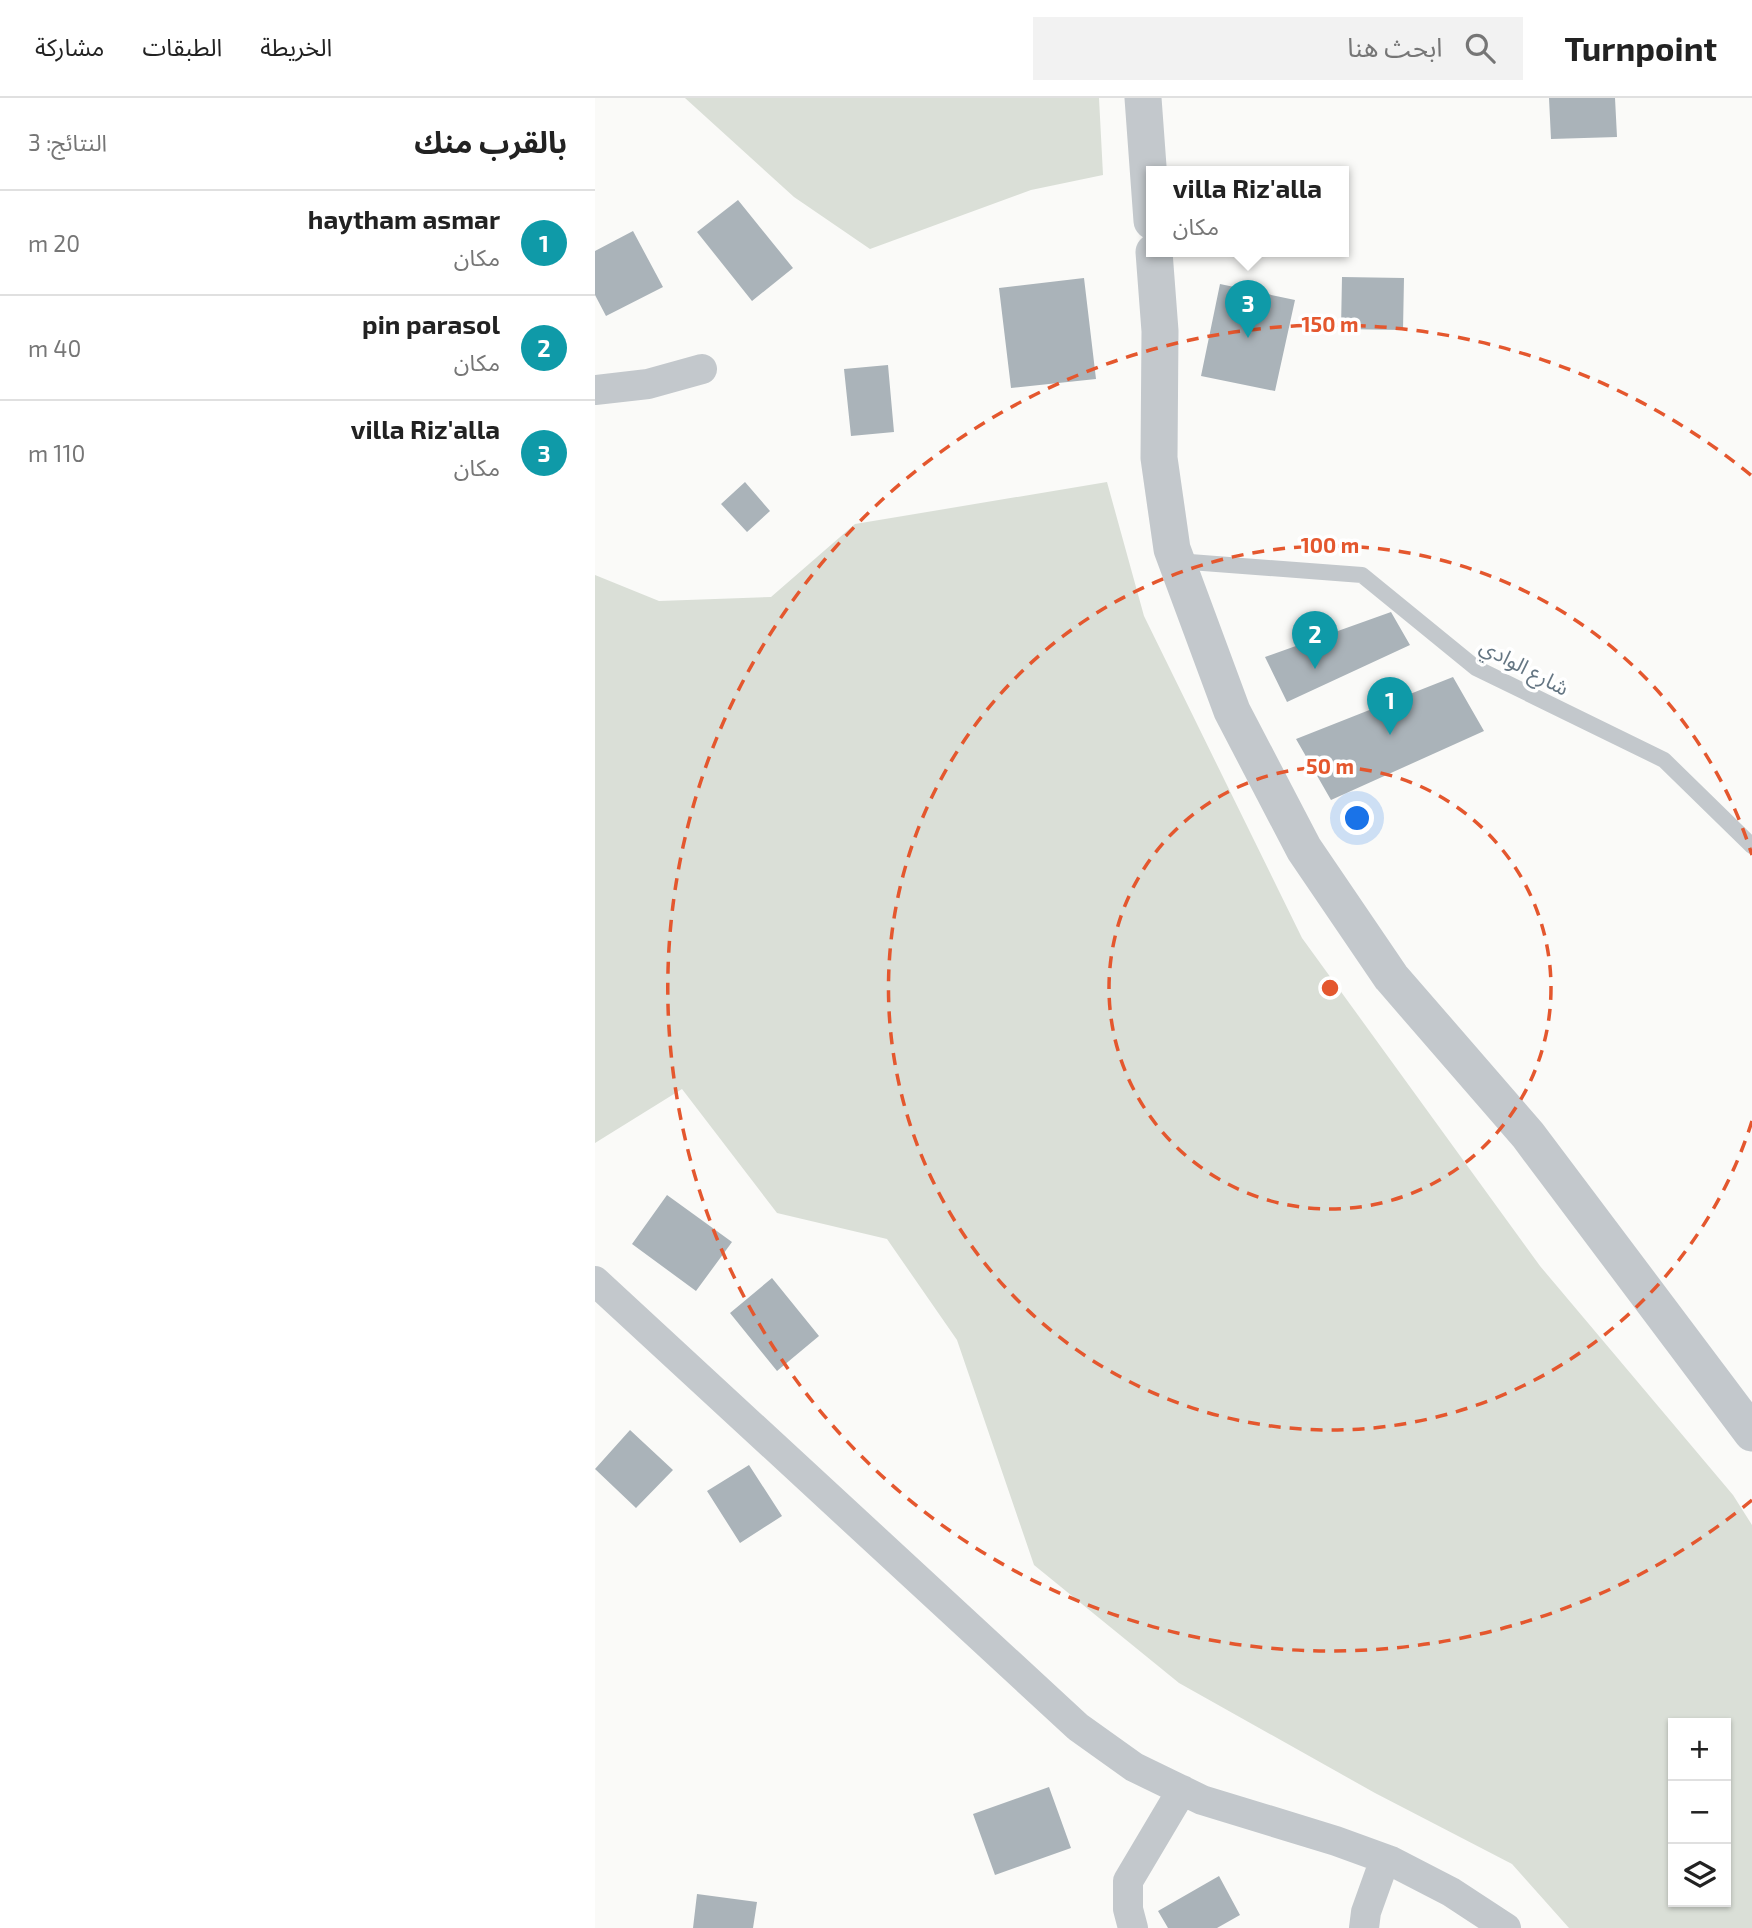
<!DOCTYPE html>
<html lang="ar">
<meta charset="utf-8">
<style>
body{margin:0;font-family:"Exo 2","Noto Sans Arabic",sans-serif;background:#f2f2f2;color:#222;direction:rtl}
.controls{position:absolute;right:21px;bottom:21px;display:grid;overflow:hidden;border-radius:0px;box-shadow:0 2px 5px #0004}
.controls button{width:63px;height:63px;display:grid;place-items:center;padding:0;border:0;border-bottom:2px solid #e0e0e0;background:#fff;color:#222;font:35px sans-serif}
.you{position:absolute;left:763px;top:721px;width:24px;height:24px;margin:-18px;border:5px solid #fff;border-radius:50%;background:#1a73e8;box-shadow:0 0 0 10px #1a73e833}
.badge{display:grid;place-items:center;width:46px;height:46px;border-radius:50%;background:#1a73e8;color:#fff;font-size:23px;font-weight:700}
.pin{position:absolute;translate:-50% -58px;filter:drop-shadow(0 2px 4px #0008)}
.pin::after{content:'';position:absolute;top:37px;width:24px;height:21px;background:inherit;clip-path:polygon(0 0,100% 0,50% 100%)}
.popup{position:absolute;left:551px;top:68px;width:203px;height:91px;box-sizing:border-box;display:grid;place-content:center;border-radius:0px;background:#fff;filter:drop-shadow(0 2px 5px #0005);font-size:23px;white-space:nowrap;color:#767676}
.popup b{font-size:26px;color:#222}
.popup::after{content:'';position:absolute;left:50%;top:100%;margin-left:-14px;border:14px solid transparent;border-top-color:#fff}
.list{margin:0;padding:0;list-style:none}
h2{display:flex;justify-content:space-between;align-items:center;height:91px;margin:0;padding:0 28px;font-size:30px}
h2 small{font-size:23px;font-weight:400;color:#767676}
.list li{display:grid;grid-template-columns:46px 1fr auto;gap:21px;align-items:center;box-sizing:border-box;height:105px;padding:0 28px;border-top:2px solid #e0e0e0}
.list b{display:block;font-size:26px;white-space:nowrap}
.list p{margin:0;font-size:23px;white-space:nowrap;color:#767676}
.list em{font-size:23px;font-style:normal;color:#767676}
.icon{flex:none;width:38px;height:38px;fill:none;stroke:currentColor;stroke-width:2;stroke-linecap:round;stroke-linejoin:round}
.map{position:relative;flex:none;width:1157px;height:1830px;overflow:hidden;direction:ltr}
header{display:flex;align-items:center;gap:42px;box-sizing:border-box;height:98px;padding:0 35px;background:#fff;border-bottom:2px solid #e0e0e0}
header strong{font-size:33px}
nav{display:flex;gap:38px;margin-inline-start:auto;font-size:24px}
.search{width:490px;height:63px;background:#f2f2f2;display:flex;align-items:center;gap:18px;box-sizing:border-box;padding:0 24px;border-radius:0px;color:#767676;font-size:26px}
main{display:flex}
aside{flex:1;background:#fff}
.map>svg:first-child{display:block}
</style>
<header>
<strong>Turnpoint</strong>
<div class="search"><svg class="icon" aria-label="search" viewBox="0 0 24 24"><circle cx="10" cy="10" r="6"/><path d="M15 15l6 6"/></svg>ابحث هنا</div>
<nav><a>الخريطة</a><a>الطبقات</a><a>مشاركة</a></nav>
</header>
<main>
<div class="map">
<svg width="1157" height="1830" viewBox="0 0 1157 1830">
<rect width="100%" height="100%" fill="#fafaf8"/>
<path fill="#dadfd7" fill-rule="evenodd" d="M90,0H504L508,77L436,92L275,151L199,99Z
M512,384L549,518L707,840L945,1168L1138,1397L1157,1427V1830H974L917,1766L780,1695L584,1585L439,1467L362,1242L292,1141L182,1115L87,991L0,1045V477L64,503L176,499L260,426ZM1078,1625H1131V1804H1078Z"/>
<path fill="#aab3b9" d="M954,0H1020L1022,39L956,41Z
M143,102L198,170L157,203L102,134Z
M38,133L68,189L11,218L0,197V153Z
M747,179L809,180L808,232L746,231Z
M489,180L501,281L416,290L404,190Z
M625,186L700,202L680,293L606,278Z
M293,267L299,334L256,338L249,271Z
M150,384L175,413L152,434L126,406Z
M796,514L815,547L692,604L670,559Z
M858,579L889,633L736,702L701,641Z
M72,1097L137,1144L101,1193L37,1146Z
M177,1180L224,1238L182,1273L135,1215Z
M35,1332L78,1372L41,1410L0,1371Z
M154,1367L187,1418L145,1445L112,1393Z
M454,1689L476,1750L400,1777L378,1716Z
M624,1778L645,1817L622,1830H573L563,1813Z
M102,1796L162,1804L158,1830H98Z"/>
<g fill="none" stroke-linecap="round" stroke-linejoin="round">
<path stroke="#c3c8cc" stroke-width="16" d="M582,463L767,477L881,570L1069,662L1157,748"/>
<path stroke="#c3c8cc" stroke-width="30" d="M0,292L53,286L107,271
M0,1183L483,1629L539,1669L607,1702L741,1743L796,1763L856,1794L911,1830
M538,1830L533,1811V1783L587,1692
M769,1830L771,1814L790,1761"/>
<path stroke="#c3c8cc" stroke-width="37" d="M548,0L557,123
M559,154L565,233L564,360L577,451L637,613L709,751L796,879L933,1037L1157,1335"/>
</g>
<g fill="none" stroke="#e4572e" stroke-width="3.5" stroke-dasharray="12 9">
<circle cx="735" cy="890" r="221"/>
<path d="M1157 1023A442 442 0 1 1 1157 757"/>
<path d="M1157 1402A663 663 0 1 1 1157 378"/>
</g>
<g text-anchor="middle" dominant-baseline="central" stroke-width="7" stroke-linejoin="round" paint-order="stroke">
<g font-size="21" fill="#657683" stroke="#fff">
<text transform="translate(930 568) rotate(28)">شارع الوادي</text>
</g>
</g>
<circle cx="735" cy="890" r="10" fill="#e4572e" stroke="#fff" stroke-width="3.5"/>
<g font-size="21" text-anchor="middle" font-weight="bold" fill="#e4572e" stroke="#fff" stroke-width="7" stroke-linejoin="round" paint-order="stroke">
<text x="735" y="234">150 m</text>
<text x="735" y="455">100 m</text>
<text x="735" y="676">50 m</text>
</g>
</svg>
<div class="controls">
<button>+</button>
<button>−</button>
<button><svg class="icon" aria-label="layers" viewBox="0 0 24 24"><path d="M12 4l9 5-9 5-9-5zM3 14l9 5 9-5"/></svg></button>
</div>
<div class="you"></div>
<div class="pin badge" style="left:795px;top:637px;background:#0f9aa8">1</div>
<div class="pin badge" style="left:720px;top:571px;background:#0f9aa8">2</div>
<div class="pin badge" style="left:653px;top:240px;background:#0f9aa8">3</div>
<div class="popup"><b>villa Riz'alla</b>مكان</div>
</div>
<aside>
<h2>بالقرب منك<small>النتائج: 3</small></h2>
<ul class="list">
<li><span class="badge" style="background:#0f9aa8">1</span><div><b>haytham asmar</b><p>مكان</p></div><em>20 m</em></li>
<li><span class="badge" style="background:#0f9aa8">2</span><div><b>pin parasol</b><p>مكان</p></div><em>40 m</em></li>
<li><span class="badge" style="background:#0f9aa8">3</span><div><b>villa Riz'alla</b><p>مكان</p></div><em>110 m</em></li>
</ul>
</aside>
</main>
